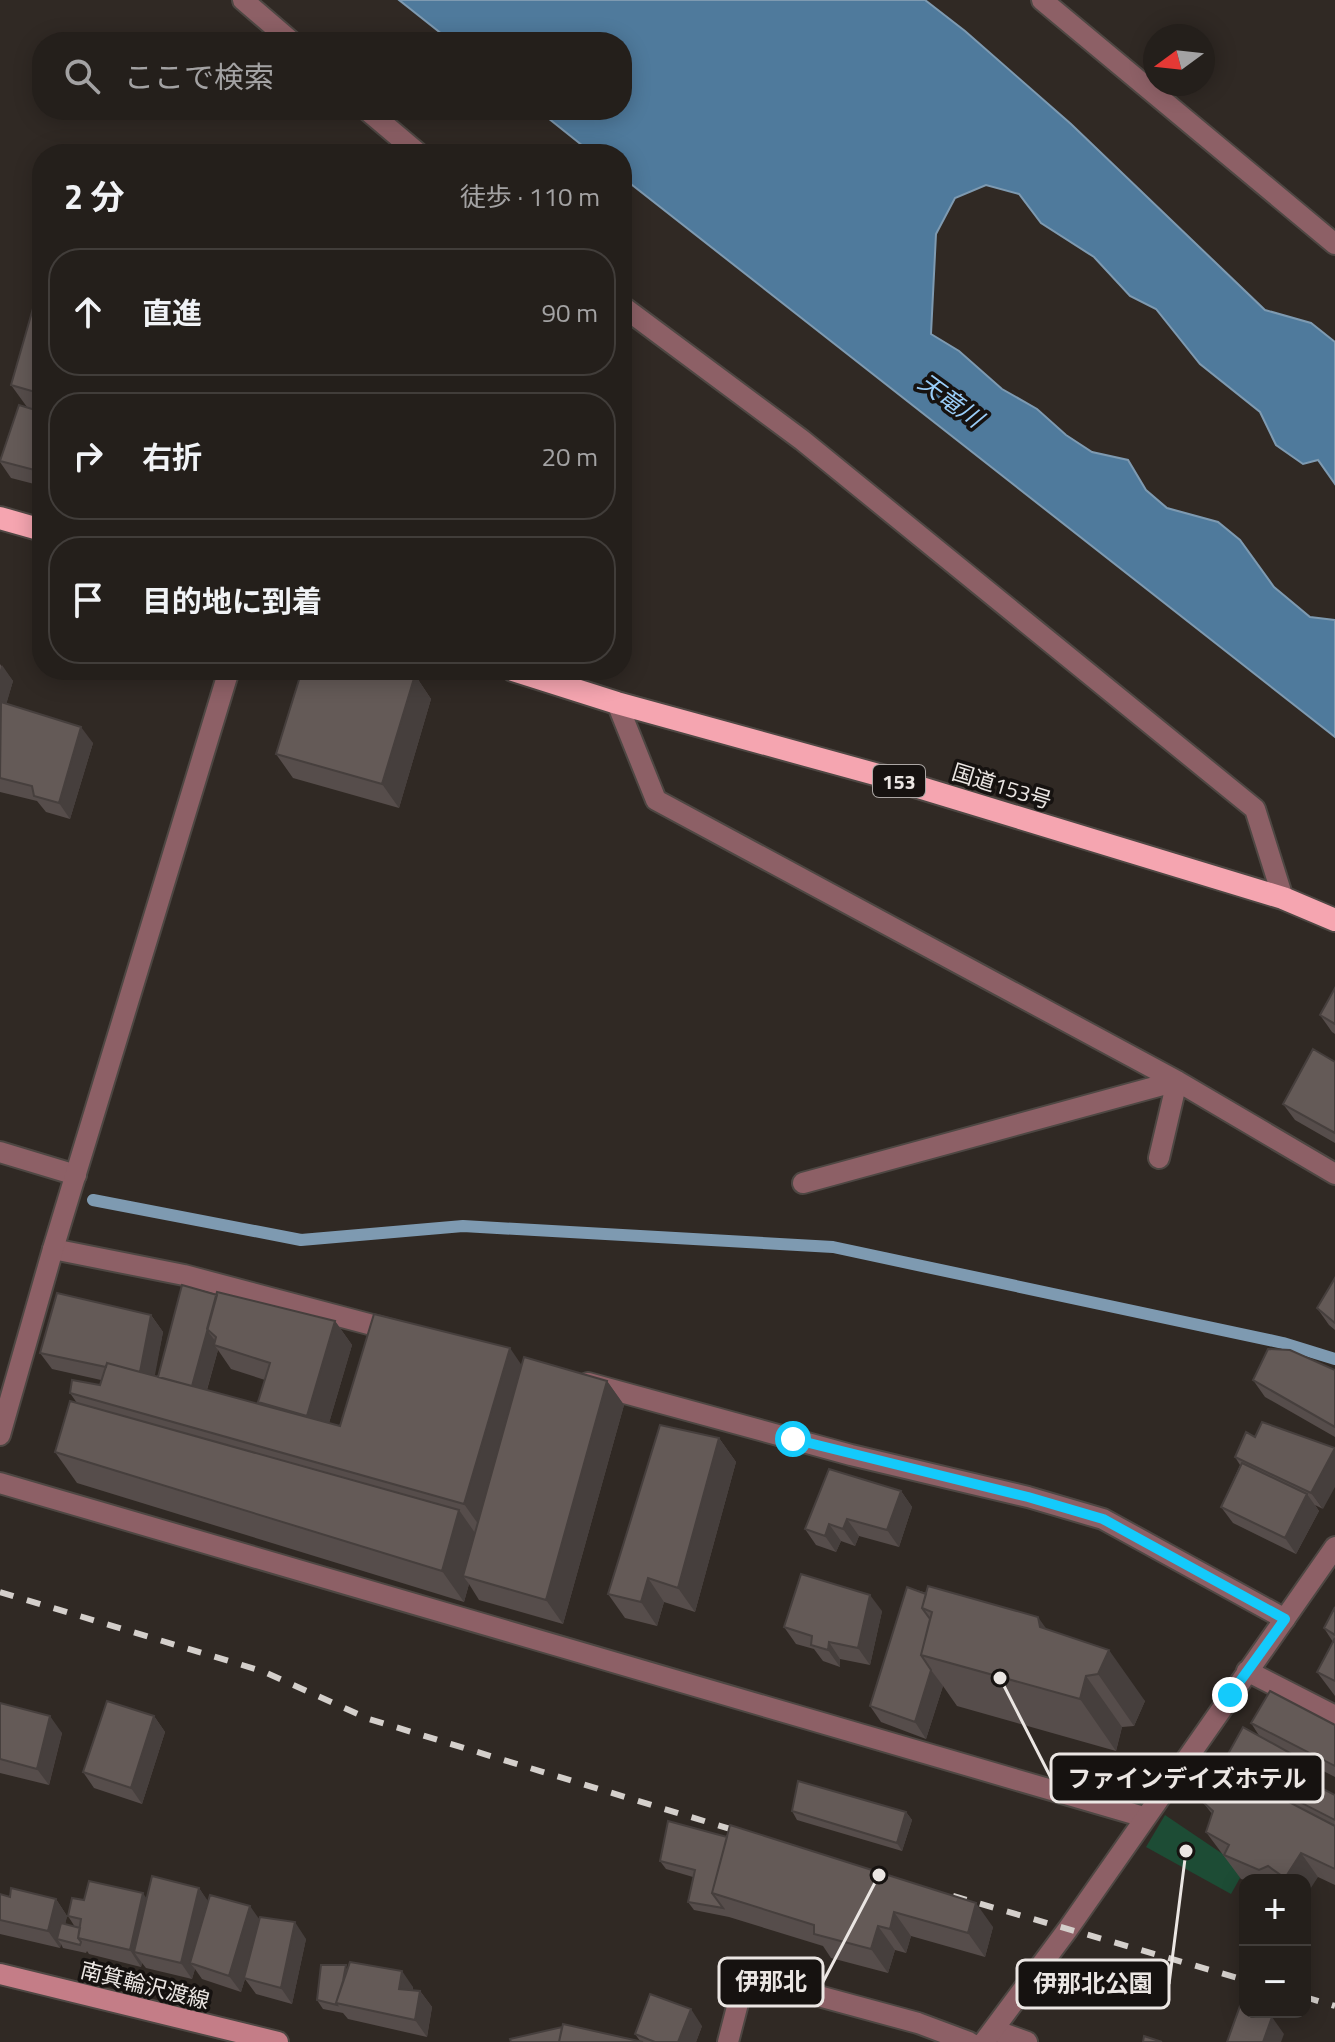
<!DOCTYPE html>
<html lang="ja">
<meta charset="utf-8">
<style>
body{margin:0;font-family:"Titillium Web","Noto Sans JP",sans-serif;background:#2c2724;color:#f1f3f6}
.controls{position:absolute;right:24px;bottom:24px;display:grid;overflow:hidden;border-radius:16px;box-shadow:0 4px 20px #0003}
.controls button{width:72px;height:72px;display:grid;place-items:center;padding:0;border:0;border-bottom:2px solid #413d3a;background:#241f1b;color:#f1f3f6;font:40px sans-serif}
.compass{position:absolute;left:1143px;top:24px;width:72px;height:72px;border-radius:50%;background:#241f1b;box-shadow:0 4px 20px #0003;rotate:255deg}
.stop{position:absolute;width:24px;height:24px;margin:-18px;border:6px solid #14cafb;border-radius:50%;background:#fff}
.stop.end{background:#14cafb;border-color:#fff;box-shadow:0 2px 8px #0008}
.list{margin:0;padding:0;list-style:none}
h2{display:flex;justify-content:space-between;align-items:center;height:104px;margin:0;padding:0 32px;font-size:34px}
h2 small{font-size:26px;font-weight:400;color:#a3a2a3}
.list li{display:grid;grid-template-columns:52px 1fr auto;gap:24px;align-items:center;box-sizing:border-box;height:128px;margin:0 16px 16px;padding:0 16px;border:2px solid #413d3a;border-radius:32px}
.list b{display:block;font-size:30px;white-space:nowrap}
.list em{font-size:26px;font-style:normal;color:#a3a2a3}
.icon{flex:none;width:44px;height:44px;fill:none;stroke:currentColor;stroke-width:2;stroke-linecap:round;stroke-linejoin:round}
.map{position:relative;flex:none;width:1335px;height:2042px;overflow:hidden}
.search{position:absolute;background:#241f1b;box-shadow:0 4px 20px #0003;left:32px;top:32px;width:600px;height:88px;display:flex;align-items:center;gap:20px;box-sizing:border-box;padding:0 28px;border-radius:32px;color:#a3a2a3;font-size:30px}
.panel{position:absolute;background:#241f1b;box-shadow:0 4px 20px #0003;left:32px;top:144px;width:600px;height:536px;border-radius:32px}
.map>svg:first-child{display:block}
</style>
<div class="map">
<svg width="1335" height="2042" viewBox="0 0 1335 2042">
<rect width="100%" height="100%" fill="#302924"/>
<path fill="#1d4c35" d="M1165,1815L1245,1869L1231,1894L1146,1847Z"/>
<path fill="#4f7a9c" stroke="#7e9ab1" stroke-width="2" d="M399,0H925L965,31L1071,124L1265,310L1311,323L1335,342V484L1318,460L1303,464L1276,445L1260,412L1200,364L1156,309L1130,296L1094,257L1041,223L1019,194L986,185L955,198L936,234L931,334L959,351L1002,389L1037,409L1066,435L1092,452L1128,460L1146,490L1167,508L1218,522L1240,540L1274,587L1310,617L1335,620V737L622,177V154H593L538,110H622V42H452Z"/>
<g fill="none" stroke-linecap="round" stroke-linejoin="round">
<path stroke="#7e9ab1" stroke-width="12" d="M93,1200L301,1240L463,1226L833,1247L1283,1343L1335,1359"/>
<g stroke="#4e4743" stroke-width="24">
<path id="minor" d="M243,0L292,42
M1042,0L1335,244
M367,110L419,154
M622,306L802,440L1255,809L1283,898
M617,703L656,800L1177,1081L1335,1174
M0,1152L76,1175
M803,1183L1177,1081L1159,1158
M53,1249L184,1275L395,1331
M588,1383L851,1455L1028,1497L1103,1519L1285,1619
M0,1483L1144,1817
M1247,1671L1335,1716
M994,2030L1027,2042"/>
</g>
<g stroke="#4e4743" stroke-width="24">
<path id="tertiary" d="M0,1435L53,1249L229,670
M728,2042L745,1976L918,2023L969,2042
M984,2042L1068,1929L1335,1547"/>
</g>
<g stroke="#4e4743" stroke-width="24">
<path id="secondary" d="M0,1974L278,2042"/>
</g>
<g stroke="#4e4743" stroke-width="26">
<path id="trunk" d="M0,518L42,530
M513,670L617,703L882,776L1283,898L1335,920"/>
</g>
<use href="#minor" stroke="#8d6066" stroke-width="20"/>
<use href="#tertiary" stroke="#8d6066" stroke-width="20"/>
<use href="#secondary" stroke="#c47d87" stroke-width="20"/>
<use href="#trunk" stroke="#f5a5b0" stroke-width="22"/>
<path stroke="#d4cfcb" stroke-width="6" stroke-dasharray="14 14" stroke-linecap="butt" d="M0,1592L262,1671L369,1719L750,1835
M953,1896L1245,1980
M1305,1997L1335,2006"/>
</g>
<path fill="#564d4b" fill-rule="evenodd" d="M42,277V486L11,478L0,462V459L27,407L11,385Z
M0,664L13,681L6,704L93,743L70,819L46,812L37,801L0,792Z
M415,675L431,699L399,808L293,778L276,754Z
M1335,988V1034L1332,1032L1320,1015Z
M1335,1062V1143L1295,1120L1283,1104Z
M1335,1278V1330L1329,1325L1317,1308Z
M217,1295L335,1321L352,1345L329,1423L340,1426L521,1365L607,1381L624,1405L563,1624L479,1600L469,1584L464,1602L77,1483L55,1452L77,1403L70,1393L100,1385L101,1380L52,1369L40,1353L151,1315L163,1332L154,1376L158,1377ZM218,1350L231,1369L265,1380L258,1402L259,1404L207,1390Z
M1335,1370V1437L1265,1397L1253,1380Z
M1262,1422L1323,1509L1315,1505L1319,1511L1296,1554L1233,1523L1221,1507L1240,1465L1235,1457L1255,1437Z
M719,1438L736,1462L695,1612L664,1602L657,1626L625,1618L608,1594Z
M901,1491L912,1507L899,1547L859,1536L855,1546L841,1541L836,1552L816,1545L805,1529Z
M907,1587L1046,1629L1145,1701L1134,1726L1122,1727L1116,1751L957,1706L943,1686L926,1739L881,1722L870,1706Z
M1335,1607V1696L1317,1672L1333,1642L1324,1628Z
M882,1611L870,1665L840,1659V1667L823,1661L814,1649L796,1644L784,1627Z
M0,1703L62,1733L49,1785L0,1773Z
M154,1716L165,1732L142,1804L94,1788L83,1772Z
M1251,1723L1335,1725V1777L1290,1754L1301,1770L1300,1777L1335,1795V1885L1318,1877L1305,1880H1245L1241,1879L1206,1832L1212,1814L1203,1802L1229,1770L1223,1763L1260,1737Z
M792,1811L906,1812L912,1820L902,1851L797,1820Z
M727,1837L993,1927L985,1957L911,1936L906,1953L895,1950L888,1973L831,1958L823,1946L729,1917L694,1910L688,1902L693,1877L666,1869L660,1861Z
M199,1888L208,1902L259,1919L306,1939L292,2004L256,1994L245,1979L241,1992L202,1979L195,1969L192,1979L146,1968L142,1963L141,1967L89,1954L87,1951L86,1953L63,1948L61,1944L60,1948L0,1934V1894L10,1897L56,1899L67,1916L65,1924L75,1927L68,1916L84,1900L147,1898Z
M348,1967L413,1987V1990L420,1991L432,2007L427,2037L348,2019L343,2013L323,2009L317,2000Z
M702,2026L696,2042H511L640,2041L635,2034Z"/>
<path fill="#463f3d" d="M2,665L13,681L0,726V670Z
M415,675L431,699L399,808L382,784Z
M81,727L93,743L70,819L59,803Z
M151,1315L163,1332L152,1391L140,1374Z
M335,1321L352,1345L324,1440L307,1416Z
M207,1330L219,1346L214,1345L218,1350L203,1403L192,1386Z
M510,1348L531,1379L486,1535L464,1504Z
M607,1381L624,1405L563,1624L546,1600Z
M719,1438L736,1462L695,1612L678,1588Z
M1335,1449V1487L1323,1509L1311,1493Z
M901,1491L912,1507L899,1547L887,1530Z
M1307,1494L1319,1511L1296,1554L1285,1538Z
M459,1510L480,1540L463,1576L469,1584L464,1602L442,1571Z
M847,1519L859,1536L855,1546L843,1529Z
M829,1524L841,1541L836,1552L825,1536Z
M648,1578L664,1602L657,1626L641,1602Z
M870,1595L882,1611L870,1665L858,1648Z
M1038,1617L1074,1668L1040,1627Z
M829,1642L840,1659V1667L828,1650Z
M1109,1650L1145,1701L1134,1726L1098,1674Z
M931,1670L943,1686L926,1739L915,1722Z
M1086,1676L1122,1727L1116,1751L1080,1699Z
M50,1716L62,1733L49,1785L37,1769Z
M154,1716L165,1732L142,1804L131,1788Z
M1290,1753L1301,1770L1297,1787L1286,1770Z
M906,1812L912,1820L902,1851L897,1843Z
M1301,1853L1318,1877L1305,1897V1880H1286L1285,1878Z
M199,1888L210,1904L190,1963L195,1969L192,1979L181,1963Z
M143,1893L154,1910L134,1952L142,1963L141,1967L130,1950Z
M56,1899L67,1916L62,1940L57,1939L61,1944L60,1948L48,1931Z
M976,1903L993,1927L985,1957L968,1933Z
M250,1906L262,1923L241,1992L229,1976Z
M894,1912L911,1936L906,1953L890,1929Z
M295,1922L306,1939L292,2004L281,1988Z
M878,1926L895,1950L888,1973L871,1949Z
M402,1971L413,1987L411,2006L399,1989Z
M420,1991L432,2007L427,2037L415,2020Z
M691,2009L702,2026L696,2042H678Z
M1272,2017L1284,2034L1281,2042H1263Z"/>
<path fill="#645a57" stroke="#463f3d" stroke-width="2" d="M80,148L101,154H78Z
M42,277V394L11,385Z
M19,405L42,412V472L0,461Z
M302,670H397L415,675L382,784L276,754Z
M1,702L81,727L59,803L34,796L32,786L0,778Z
M1335,988V1024L1320,1015Z
M1313,1049L1335,1062V1133L1283,1104Z
M1335,1278V1323L1317,1308Z
M182,1285L217,1295L192,1386L158,1377Z
M217,1292L335,1321L307,1416L258,1402L270,1363L214,1345L216,1337L207,1329Z
M57,1293L151,1315L140,1372L107,1363L106,1367L40,1353Z
M374,1314L510,1348L464,1504L70,1393L72,1380L100,1385L107,1363L340,1426Z
M1268,1349L1290,1350L1335,1370V1427L1253,1380Z
M524,1357L607,1381L546,1600L463,1576Z
M70,1401L459,1510L442,1571L55,1452Z
M1262,1422L1335,1448L1311,1493L1235,1457L1246,1432L1255,1437Z
M660,1425L719,1438L678,1588L648,1578L641,1602L608,1594Z
M1242,1463L1307,1494L1285,1538L1221,1507Z
M829,1469L901,1491L887,1530L847,1519L843,1529L829,1524L825,1536L805,1529Z
M801,1574L870,1595L858,1648L829,1642L828,1650L811,1645L812,1636L784,1627Z
M928,1586L1038,1617L1040,1627L1109,1650L1098,1674L1086,1676L1080,1699L921,1655L932,1612L922,1608Z
M907,1587L926,1594L922,1608L930,1619L921,1655L931,1670L915,1722L870,1706Z
M1335,1607V1635L1324,1628Z
M1335,1638V1681L1317,1672Z
M1270,1691L1335,1725V1766L1251,1723Z
M107,1701L154,1716L131,1788L83,1772Z
M0,1703L50,1716L37,1769L0,1759Z
M1243,1727L1290,1753L1286,1770L1335,1795V1820L1223,1763Z
M1224,1768L1335,1826V1869L1301,1853L1285,1878L1268,1866L1259,1870L1224,1855L1229,1845L1206,1832L1213,1811L1203,1802Z
M798,1781L906,1812L897,1843L792,1811Z
M668,1821L727,1837L712,1893L723,1908L688,1902L695,1870L660,1861Z
M730,1825L976,1903L968,1933L894,1912L890,1929L878,1926L871,1949L814,1934V1925L712,1893Z
M152,1876L199,1888L181,1963L134,1952Z
M89,1881L143,1893L130,1950L78,1938L81,1919L68,1916L72,1898L84,1900Z
M11,1888L56,1899L48,1931L0,1920V1894L10,1897Z
M210,1895L250,1906L229,1976L190,1963Z
M260,1917L295,1922L281,1988L244,1978Z
M61,1923L80,1928L78,1938L81,1942L80,1945L57,1939Z
M350,1962L402,1971L399,1989L420,1991L415,2020L336,2003Z
M321,1965H346L343,1981L336,2003L337,2005L317,2000Z
M650,1994L691,2009L678,2042H655L635,2034Z
M1240,2006L1245,2007V2012H1258L1272,2017L1263,2042H1227Z
M563,2024L643,2042H559Z
M562,2027L559,2042H511L510,2039Z
M1144,2036L1162,2042H1143Z"/>
<g fill="none" stroke-linecap="round" stroke-linejoin="round">
<path stroke="#14cafb" stroke-width="10" d="M793,1439L1028,1497L1103,1519L1285,1619L1230,1695"/>
</g>
<g text-anchor="middle" dominant-baseline="central" stroke-width="7" stroke-linejoin="round" paint-order="stroke">
<rect fill="#161210" stroke="#aba6a4" stroke-width="2" x="873" y="765" width="52" height="32" rx="6"/>
<g font-size="20" font-weight="bold" fill="#ebe6e3">
<text x="899" y="781">153</text>
</g>
<g font-size="22" fill="#ebe6e3" stroke="#161210">
<text transform="translate(1002 786) rotate(17)">国道153号</text>
<text transform="translate(145 1985) rotate(14)">南箕輪沢渡線</text>
</g>
<g font-size="24" font-style="italic" fill="#9acdf8" stroke="#161210">
<text transform="translate(951 400) rotate(36)">天竜川</text>
</g>
</g>
<path fill="none" stroke="#ebe6e3" stroke-width="3" d="M1000 1678L1051 1778M879 1875L823 1982M1186 1851L1169 1984"/>
<g fill="#ebe6e3" stroke="#161210" stroke-width="3">
<circle cx="1000" cy="1678" r="8"/>
<circle cx="879" cy="1875" r="8"/>
<circle cx="1186" cy="1851" r="8"/>
</g>
<g fill="#161210" stroke="#ebe6e3" stroke-width="3">
<rect x="1051" y="1754" width="272" height="48" rx="8"/>
<rect x="719" y="1958" width="104" height="48" rx="8"/>
<rect x="1017" y="1960" width="152" height="48" rx="8"/>
</g>
<g font-size="24" text-anchor="middle" font-weight="bold" fill="#ebe6e3">
<text x="1187" y="1787">ファインデイズホテル</text>
<text x="771" y="1990">伊那北</text>
<text x="1093" y="1992">伊那北公園</text>
</g>
</svg>
<div class="controls">
<button>+</button>
<button>−</button>
</div>
<svg class="compass" viewBox="-18 -18 36 36"><path d="M0-13l5 13h-10z" fill="#e53935"/><path d="M0 13l5-13h-10z" fill="#a3a2a3"/></svg>
<div class="stop" style="left:793px;top:1439px"></div>
<div class="stop end" style="left:1230px;top:1695px"></div>
<div class="search"><svg class="icon" aria-label="search" viewBox="0 0 24 24"><circle cx="10" cy="10" r="6"/><path d="M15 15l6 6"/></svg>ここで検索</div>
<section class="panel">
<h2>2 分<small>徒歩 · 110 m</small></h2>
<ul class="list">
<li><svg class="icon" aria-label="ahead" viewBox="0 0 24 24"><path d="M12 20V5M6 11l6-6 6 6"/></svg><div><b>直進</b></div><em>90 m</em></li>
<li><svg class="icon" aria-label="right" viewBox="0 0 24 24"><path d="M7 20v-9h11M14 6l5 5-5 5"/></svg><div><b>右折</b></div><em>20 m</em></li>
<li><svg class="icon" aria-label="arrive" viewBox="0 0 24 24"><path d="M6 21V4h12l-3 4 3 4H6"/></svg><div><b>目的地に到着</b></div></li>
</ul>
</section>
</div>
